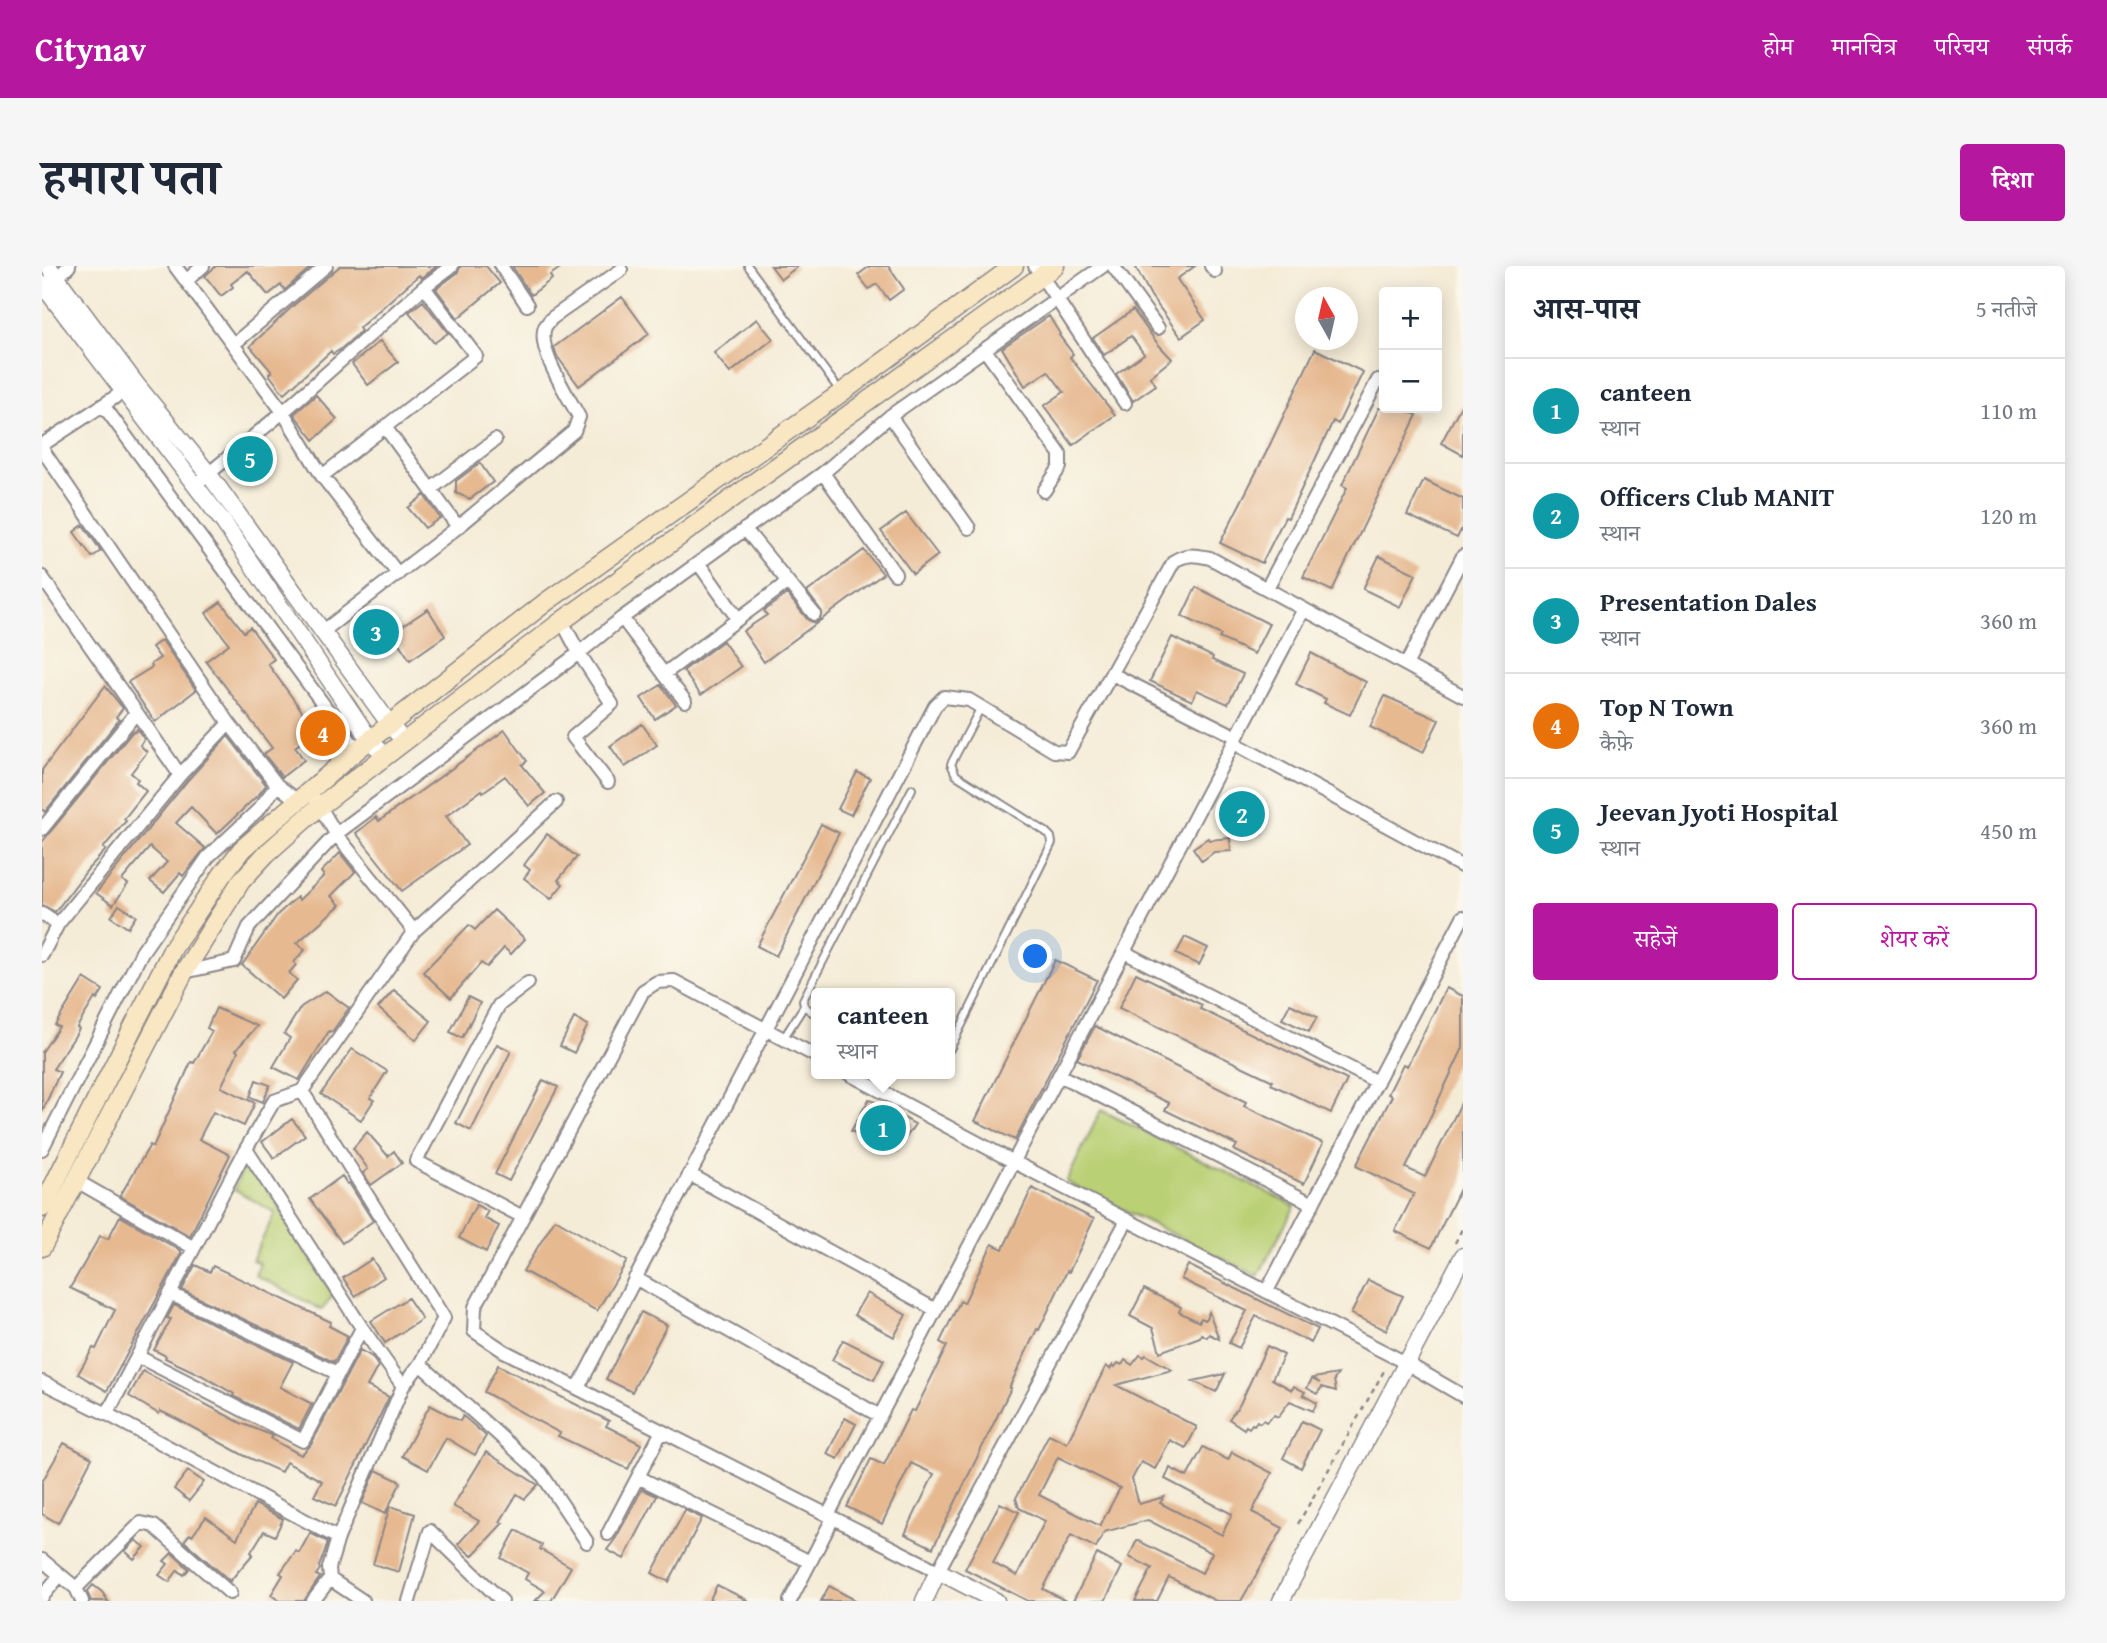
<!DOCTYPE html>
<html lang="hi">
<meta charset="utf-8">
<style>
body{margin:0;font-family:"Gentium Book Plus","Noto Serif Devanagari",serif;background:#f6f6f7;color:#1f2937}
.controls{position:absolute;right:21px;top:21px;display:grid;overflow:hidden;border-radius:7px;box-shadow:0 4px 18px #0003}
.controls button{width:63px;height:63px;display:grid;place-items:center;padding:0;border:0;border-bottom:2px solid #e0e1e3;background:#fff;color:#1f2937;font:35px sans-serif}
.compass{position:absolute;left:1253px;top:21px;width:63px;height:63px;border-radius:50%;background:#fff;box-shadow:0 4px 18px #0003;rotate:352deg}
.you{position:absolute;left:994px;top:691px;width:24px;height:24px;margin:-18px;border:5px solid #fff;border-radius:50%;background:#1a73e8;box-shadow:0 0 0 10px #1a73e833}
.badge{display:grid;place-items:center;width:46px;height:46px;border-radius:50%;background:#b5179e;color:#fff;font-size:23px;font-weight:700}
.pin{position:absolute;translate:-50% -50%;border:4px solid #fff;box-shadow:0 2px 7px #0006}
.popup{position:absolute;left:769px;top:722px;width:144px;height:91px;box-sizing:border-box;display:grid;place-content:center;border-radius:7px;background:#fff;filter:drop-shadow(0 2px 5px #0005);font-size:23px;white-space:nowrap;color:#747a83}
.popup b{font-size:26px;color:#1f2937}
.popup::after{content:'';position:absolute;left:50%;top:100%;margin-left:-14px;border:14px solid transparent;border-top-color:#fff}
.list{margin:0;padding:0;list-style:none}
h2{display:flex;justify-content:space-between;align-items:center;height:91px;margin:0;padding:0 28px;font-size:30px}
h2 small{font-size:23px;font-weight:400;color:#747a83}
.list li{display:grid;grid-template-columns:46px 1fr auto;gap:21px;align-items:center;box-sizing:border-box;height:105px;padding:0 28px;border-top:2px solid #e0e1e3}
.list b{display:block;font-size:26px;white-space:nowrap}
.list p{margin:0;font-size:23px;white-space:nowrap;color:#747a83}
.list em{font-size:23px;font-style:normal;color:#747a83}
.actions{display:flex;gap:14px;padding:21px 28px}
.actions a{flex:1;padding:16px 0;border:2px solid #b5179e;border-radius:7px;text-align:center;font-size:24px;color:#b5179e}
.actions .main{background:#b5179e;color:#fff}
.map{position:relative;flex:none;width:1421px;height:1335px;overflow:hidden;border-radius:7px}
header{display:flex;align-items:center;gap:42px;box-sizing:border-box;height:98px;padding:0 35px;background:#b5179e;color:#fff}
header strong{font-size:33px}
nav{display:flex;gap:38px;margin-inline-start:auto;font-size:24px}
.intro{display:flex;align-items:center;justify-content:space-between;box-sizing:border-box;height:168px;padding:0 42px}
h1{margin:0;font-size:49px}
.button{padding:18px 32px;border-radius:7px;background:#b5179e;color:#fff;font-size:24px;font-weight:700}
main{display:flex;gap:42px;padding:0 42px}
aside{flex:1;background:#fff;border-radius:7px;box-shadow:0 4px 18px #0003}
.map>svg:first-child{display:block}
</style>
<header>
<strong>Citynav</strong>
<nav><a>होम</a><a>मानचित्र</a><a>परिचय</a><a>संपर्क</a></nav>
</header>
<div class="intro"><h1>हमारा पता</h1><a class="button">दिशा</a></div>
<main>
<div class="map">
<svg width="1421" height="1335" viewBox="0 0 1421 1335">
<rect width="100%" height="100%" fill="#fbf7ec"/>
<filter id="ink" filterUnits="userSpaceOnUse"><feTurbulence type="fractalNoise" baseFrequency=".0143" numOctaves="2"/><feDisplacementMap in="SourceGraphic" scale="14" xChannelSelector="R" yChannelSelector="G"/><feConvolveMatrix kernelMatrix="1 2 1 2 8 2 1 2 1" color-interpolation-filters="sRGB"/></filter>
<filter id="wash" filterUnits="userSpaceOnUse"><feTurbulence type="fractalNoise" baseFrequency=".00686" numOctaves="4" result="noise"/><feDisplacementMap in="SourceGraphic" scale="28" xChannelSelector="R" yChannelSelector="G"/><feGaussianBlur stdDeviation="1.57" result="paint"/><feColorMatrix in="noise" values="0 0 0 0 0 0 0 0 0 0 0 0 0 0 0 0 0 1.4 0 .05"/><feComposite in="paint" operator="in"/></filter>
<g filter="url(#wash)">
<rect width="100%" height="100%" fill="#f5ecd7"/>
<path fill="#bad074" stroke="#6e7958" stroke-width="2" d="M1059,844L1253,940L1216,1010L1024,916Z
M206,892L291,1029L280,1044L213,1009L218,997L210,994L233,947L192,923Z"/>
<g id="blocks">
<path fill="#e6b991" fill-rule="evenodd" d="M174,0H268L269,1L243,24L239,19L226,29L206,5L189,18L191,21L179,30L163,10Z
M298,0H395L380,12L377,9L317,62L319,65L299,83L291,88L289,85L242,128L227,108L230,106L208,80L252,39Z
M419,0H444L458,17L416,52L394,23L415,7Z
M470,0H521L508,9L510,13L489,29Z
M729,0H756L739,13Z
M828,0H846L862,23L847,34L835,18L827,23L816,9Z
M1093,0H1153L1135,13L1163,54L1139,71L1109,30Z
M580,31L607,68L537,120L515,90L512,81Z
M381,35L406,67L392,77L367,46Z
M1091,44L1116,78L1130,93L1108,111L1114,119L1091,135L1074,108L1102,88L1089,70L1062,89L1051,72Z
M1007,50L1018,68L1017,69L1031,88L1028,91L1073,149L1031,179L1002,140L1022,126L1006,105L983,120L960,82Z
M715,53L731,73L688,107L672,87Z
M338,75L356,96L326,119L310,98Z
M1273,83L1321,106L1296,158L1291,155L1246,252L1243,251L1220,297L1178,277L1224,187Z
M274,129L295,153L272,174L252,148Z
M1421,136V189L1399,177Z
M1337,142H1359L1375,149L1290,325L1261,311L1305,222L1300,219Z
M213,180L225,196L206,211L195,195Z
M438,197L451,216L428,233L414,227V215Z
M1382,214L1421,233V260L1415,272L1365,249Z
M382,229L398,252L383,262L366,242Z
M864,247L896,289L871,308L839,265Z
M41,259L59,285L50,291L32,266Z
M822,284L841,308L722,396L701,365L725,349L722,345L745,328L766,354L773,357L777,355L780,346L765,326Z
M1337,290L1374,308L1358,341L1321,323Z
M1154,321L1227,358L1212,388L1177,372L1179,369L1140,350Z
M179,336L202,366L208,361L232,393L226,398L273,463L281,457L291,468L279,476L272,467L253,481L262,494L240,511L222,488L230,482L164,395L187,378L164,347Z
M386,343L403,370L368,394L350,367Z
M341,347L354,363L327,385L315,370Z
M1130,371L1171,391L1170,394L1201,408L1186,438L1155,424L1150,435L1108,415Z
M120,374L154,424L113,456L86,416L110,401L109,398L118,392L110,381Z
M681,375L699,401L659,429L641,405Z
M1269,387L1324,416L1308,449L1282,437L1284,433L1254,418Z
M619,419L634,439L613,453L599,432Z
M63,420L81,442L74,451L77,454L3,546L0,543V504Z
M1343,430L1397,454L1381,487L1328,461Z
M600,458L615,479L583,501L568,480Z
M95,463L102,473L98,479L105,486L89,507L96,513L94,516L104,525L82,553L84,555L61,582L64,584L46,603L13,646L0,639V576L91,465L93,466Z
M463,464L485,495L480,499L503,527L487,540L463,510L441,526L440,524L404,550L425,579L360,625L314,567L334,551L337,555Z
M186,470L224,519L217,528L175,568L149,541L134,557L163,582L141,610L138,607L122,626L108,615L125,596L108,581L80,614L86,618L71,639L54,627L145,515Z
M815,506L828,512L809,549L796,543Z
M1199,530H1208L1212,532L1214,540L1211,545L1224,553L1226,558L1219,569L1203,560L1198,568L1189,570L1183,559L1187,552L1183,545L1187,537L1196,536Z
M779,558L797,567L734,690L715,680Z
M505,568L535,591L516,614L521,618L509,633L482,612L488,604L482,599Z
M1166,572L1167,574L1188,572L1189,585L1172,586L1160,595L1151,582Z
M298,587L313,606L289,630L298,639L255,677L263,684L252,696L254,699L247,707L255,714L239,733L200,699L236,648L255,631L257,634L282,610L279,606Z
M77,639L94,650L86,662L69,651Z
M452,644L483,673L469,688L462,682L445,701L439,697L409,732L381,706L427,659L433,664Z
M1143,671L1166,682L1157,699L1134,688Z
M1013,694L1055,714L973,874L933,855Z
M1094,707L1160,739L1158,743L1305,814L1289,847L1229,818L1231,815L1077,742Z
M42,712L61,724L55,734L53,732L35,761L37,763L31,773L11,803L18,806L0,846V786L17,761L13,759Z
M1404,722L1421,730V782L1364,902L1383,911L1421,833V917L1389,982L1353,965L1372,928L1314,900L1350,830L1346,828L1361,798L1365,800Z
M352,724L389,755L374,774L336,742Z
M284,725L307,742L290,766L287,765L257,814L231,801L248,772L242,768L259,741Z
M426,731L438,737L420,772L408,766Z
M1248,738L1275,751L1267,766L1240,753Z
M174,742L215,760L194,784L196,786L179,821L213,837L202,860L171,846L157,873L188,889L148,970L78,930L108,879L111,881L149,796L152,797L170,765L165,762Z
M532,752L546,759L532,787L518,780Z
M1053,760L1204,836L1202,840L1281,877L1262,918L1192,884L1195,879L1123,844L1127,837L1035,793Z
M455,778L469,785L429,865L414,857Z
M310,783L345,805L328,832L332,834L319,854L279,828Z
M214,814L228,819L221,836L208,831Z
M501,814L516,821L467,915L453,908Z
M827,833L873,858L855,885L809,865Z
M250,853L263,869L232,892L220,876Z
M325,866L346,890L352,885L360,897L329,919L321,907L326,903L311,882Z
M300,910L305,918L307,917L331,955L300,977L268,933Z
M990,922L1052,953L1027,1006L1025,1005L997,1064L995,1063L967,1122H969L891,1282L863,1268L892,1208L869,1197L840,1258L805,1241L829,1193L842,1199L869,1144L873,1145L905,1080L898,1076L918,1035L922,1037L950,978L961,983Z
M434,939L446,945L442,952L457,960L444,986L417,972Z
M78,950L139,985V988L65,1125L36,1108L51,1082L54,1083L73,1044L28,1022L58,970L66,973Z
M513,953L585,995L555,1045L481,1005Z
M330,993L342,1011L313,1030L301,1012Z
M153,999L168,1006L171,1000L289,1056L287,1060L306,1070L292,1096L140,1024Z
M1146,999L1276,1063L1269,1077L1214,1050L1197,1082L1187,1077L1205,1045L1139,1013Z
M1326,1014L1361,1030L1344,1064L1309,1048Z
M1102,1023L1139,1041L1137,1046L1157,1056L1159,1052L1163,1054L1167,1046L1177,1073L1167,1068L1165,1071L1159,1068L1158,1071L1118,1086L1111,1062L1088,1050Z
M825,1027L864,1049L852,1071L812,1049Z
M366,1032L380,1053L343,1077L329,1055Z
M132,1039L251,1096L238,1121L270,1138L257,1163L191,1130L192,1128L159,1109L123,1092L124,1090L112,1084L129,1053L125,1052Z
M599,1046L625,1059L590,1126L564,1113Z
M801,1074L842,1094L832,1114L790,1094Z
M1225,1080L1242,1089L1230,1113L1250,1124L1252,1120L1263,1126L1261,1129L1275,1137L1271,1145L1248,1135L1236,1151L1232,1149L1224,1156L1221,1154L1218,1157L1215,1155L1212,1159L1210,1158L1207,1162L1204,1160L1202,1163L1187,1153L1198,1138Z
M318,1084L330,1091L336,1100L325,1120L347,1131L294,1240L272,1230L280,1215L244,1196L239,1206L201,1189L135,1153L118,1145L117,1148L87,1130L101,1105L199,1157L231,1170L229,1173L259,1189L269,1179Z
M1098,1089L1102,1091L1104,1089L1130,1104L1074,1119L1155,1161L1144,1182L1128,1174L1113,1203L1099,1196L1090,1213L1097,1238L1122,1231L1118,1237L1180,1269L1190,1248L1123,1213L1128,1202L1145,1211L1161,1181L1186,1194L1190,1186L1230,1207L1210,1246L1241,1262L1199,1335H1174L1127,1311L1115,1335H1093L1110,1302L1087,1291L1095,1274L1160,1307L1170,1287L1106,1254L1062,1266L1054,1282L1029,1269L1001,1323L1024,1335H986L923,1303L958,1237L977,1246L951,1297L975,1310L1003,1255L977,1242L974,1232L1007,1168L1025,1177L1064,1100L1068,1103L1071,1099L1073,1101L1076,1097L1080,1099L1083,1094L1090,1099ZM1016,1191L1078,1222L1058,1260L997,1229Z
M456,1099L567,1155L564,1160L599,1178L586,1203L516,1170L518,1167L442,1126Z
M1183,1108L1174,1126L1151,1115Z
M1296,1108L1292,1114L1294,1125L1280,1121L1275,1128L1265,1122L1270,1113L1278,1117L1271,1112Z
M388,1139L418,1155L421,1150L444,1170L433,1189L404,1172L386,1204L360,1190Z
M803,1152L814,1158L796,1193L785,1188Z
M1260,1155L1278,1164L1259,1202L1241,1192Z
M22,1177L50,1192L16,1257L0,1248V1216Z
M444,1186L496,1219L483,1233L475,1228L458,1256L461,1257L430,1290L416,1278L437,1255L411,1240Z
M334,1204L359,1216L343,1248L320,1237Z
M146,1205L162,1216L147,1235L132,1223Z
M600,1223L615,1230L582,1293L565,1284L574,1272Z
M213,1238L241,1253L233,1270L222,1265L209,1286L211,1288L188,1315L142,1275L148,1268L150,1270L164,1251L195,1273Z
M348,1240L373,1248L357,1306L331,1298Z
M643,1244L660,1252L627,1316L610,1307Z
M474,1264L500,1279L498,1283L529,1301L509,1335H493L503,1325L483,1313L486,1307L459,1292Z
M268,1267L286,1276L277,1301L278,1303L274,1309L278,1311L262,1335H238L229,1329L241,1309L238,1307L254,1285L257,1287Z
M94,1274L103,1281L92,1293L83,1285Z
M130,1287L147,1303L142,1309L136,1304L127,1316L117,1309L126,1298L122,1295Z
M1055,1288L1080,1301L1063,1335H1031Z
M51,1319L60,1326L66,1335H49L45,1326Z
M675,1319L707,1335H667Z
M787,1320L815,1335H779Z"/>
</g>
</g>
<g filter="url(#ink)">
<use href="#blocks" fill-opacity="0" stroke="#8c8789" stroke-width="2"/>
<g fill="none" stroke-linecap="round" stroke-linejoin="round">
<g stroke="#8c8789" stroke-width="10">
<path id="service" d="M706,0L798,125
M774,749L762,740L761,734L870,523
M741,773L762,740
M908,783L1010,577L1009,571L1004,566L914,509L909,498L939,441"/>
</g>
<g stroke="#8c8789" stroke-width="16">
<path id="minor" d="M133,0L241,146L280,210L356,308
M459,0L485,39
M993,0L1083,137
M1071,0L1116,62
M1169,0L1173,5
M15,12L27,0
M144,15L161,0
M193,77L284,0
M943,84L1018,188V201L1002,225
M61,139L315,484
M848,150L927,262
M343,161L416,261
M0,179L87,122
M0,183L187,457L235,519L255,534
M781,207L853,308
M280,210L434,90L382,21
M153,219L241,146L382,21L410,0
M389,223L453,174
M703,263L772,348
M657,298L696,353
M0,311L138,509
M1225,322L1336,114
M580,352L622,408L746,316
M520,355L537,387L570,438L531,471L566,516
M280,366L416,261L532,165L537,151C527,131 494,83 503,61C503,60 509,53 510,52L579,4
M1364,399L1421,290
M622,408L643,435
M1070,408L1195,471
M1192,477L1421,601
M274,534L294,568L372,665
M0,563L94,447
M0,648L16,658
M1082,686L1335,816
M0,689L16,658L138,509L187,457
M142,706L192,695L207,661L294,568L537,387L580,352L781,207L848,150L1061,0
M774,790L632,715L615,716L601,725L433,1041L432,1065L462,1085L896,1305L1085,954
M807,808L972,896L1364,1097L1421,1130
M1017,809L1271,938
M260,825L402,1052L378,1098L361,1120L296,1272
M0,883L100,686L166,591L217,543L235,519
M204,883L320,1062L361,1120
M647,908L894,1044
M33,914L152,982
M481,951L374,895L457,739L486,717
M593,1012L838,1150
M1225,1025L1421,651
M129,1028L295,1107
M97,1091L261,1175L320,1062
M378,1098L499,1207L545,1276
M0,1116L65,1148L296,1272L287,1302L288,1313L321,1335
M536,1122L893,440L902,431L927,434L1012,485L1026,486L1132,295C1145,287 1153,289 1168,292L1421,430
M65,1148L204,883L232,835L260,825L372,665L514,536
M596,1211L768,1296
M786,1249L1262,343
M566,1268L620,1165
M0,1294L34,1322L40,1335
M34,1322L99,1257L112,1260L188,1327
M0,1331L18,1309
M271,1335L288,1313
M367,1335L388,1265L460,1335
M748,1335L791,1252"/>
</g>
<g stroke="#8c8789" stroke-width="19">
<path id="tertiary" d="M6,0L94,118L166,207L349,460L362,475
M0,18L182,257L329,475L343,490
M882,1335L896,1305L954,1335
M1239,1335L1421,990"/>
</g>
<g stroke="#8c8789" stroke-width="21">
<path id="secondary" d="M0,942L131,682L180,609L200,583L315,484L504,336L799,127L972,0
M0,981L142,706L199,615L224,588L278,540L520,355L1013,0"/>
</g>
<path stroke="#8c8789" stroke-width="2.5" stroke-dasharray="5 5" stroke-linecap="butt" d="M1413,977L1421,961
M1256,1258L1342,1105"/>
<use href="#service" stroke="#fff" stroke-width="6"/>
<use href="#minor" stroke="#fff" stroke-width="12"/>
<use href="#tertiary" stroke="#fff" stroke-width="16"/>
<use href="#secondary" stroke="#f9e7c3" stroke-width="18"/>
</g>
</g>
</svg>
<div class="controls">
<button>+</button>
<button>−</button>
</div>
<svg class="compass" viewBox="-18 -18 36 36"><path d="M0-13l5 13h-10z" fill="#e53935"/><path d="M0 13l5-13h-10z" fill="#747a83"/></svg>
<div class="you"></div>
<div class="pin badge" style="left:841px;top:862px;background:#0f9aa8">1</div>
<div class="popup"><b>canteen</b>स्थान</div>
<div class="pin badge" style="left:1200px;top:548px;background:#0f9aa8">2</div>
<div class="pin badge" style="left:334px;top:366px;background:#0f9aa8">3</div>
<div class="pin badge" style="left:281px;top:467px;background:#e8710a">4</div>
<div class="pin badge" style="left:208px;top:193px;background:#0f9aa8">5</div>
</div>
<aside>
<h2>आस-पास<small>5 नतीजे</small></h2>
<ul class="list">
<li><span class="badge" style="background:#0f9aa8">1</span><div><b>canteen</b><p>स्थान</p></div><em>110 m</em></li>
<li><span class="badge" style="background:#0f9aa8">2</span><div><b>Officers Club MANIT</b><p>स्थान</p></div><em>120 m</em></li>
<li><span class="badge" style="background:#0f9aa8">3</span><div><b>Presentation Dales</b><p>स्थान</p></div><em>360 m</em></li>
<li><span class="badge" style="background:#e8710a">4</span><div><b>Top N Town</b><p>कैफ़े</p></div><em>360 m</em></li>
<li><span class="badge" style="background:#0f9aa8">5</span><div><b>Jeevan Jyoti Hospital</b><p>स्थान</p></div><em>450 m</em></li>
</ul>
<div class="actions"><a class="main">सहेजें</a><a>शेयर करें</a></div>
</aside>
</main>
